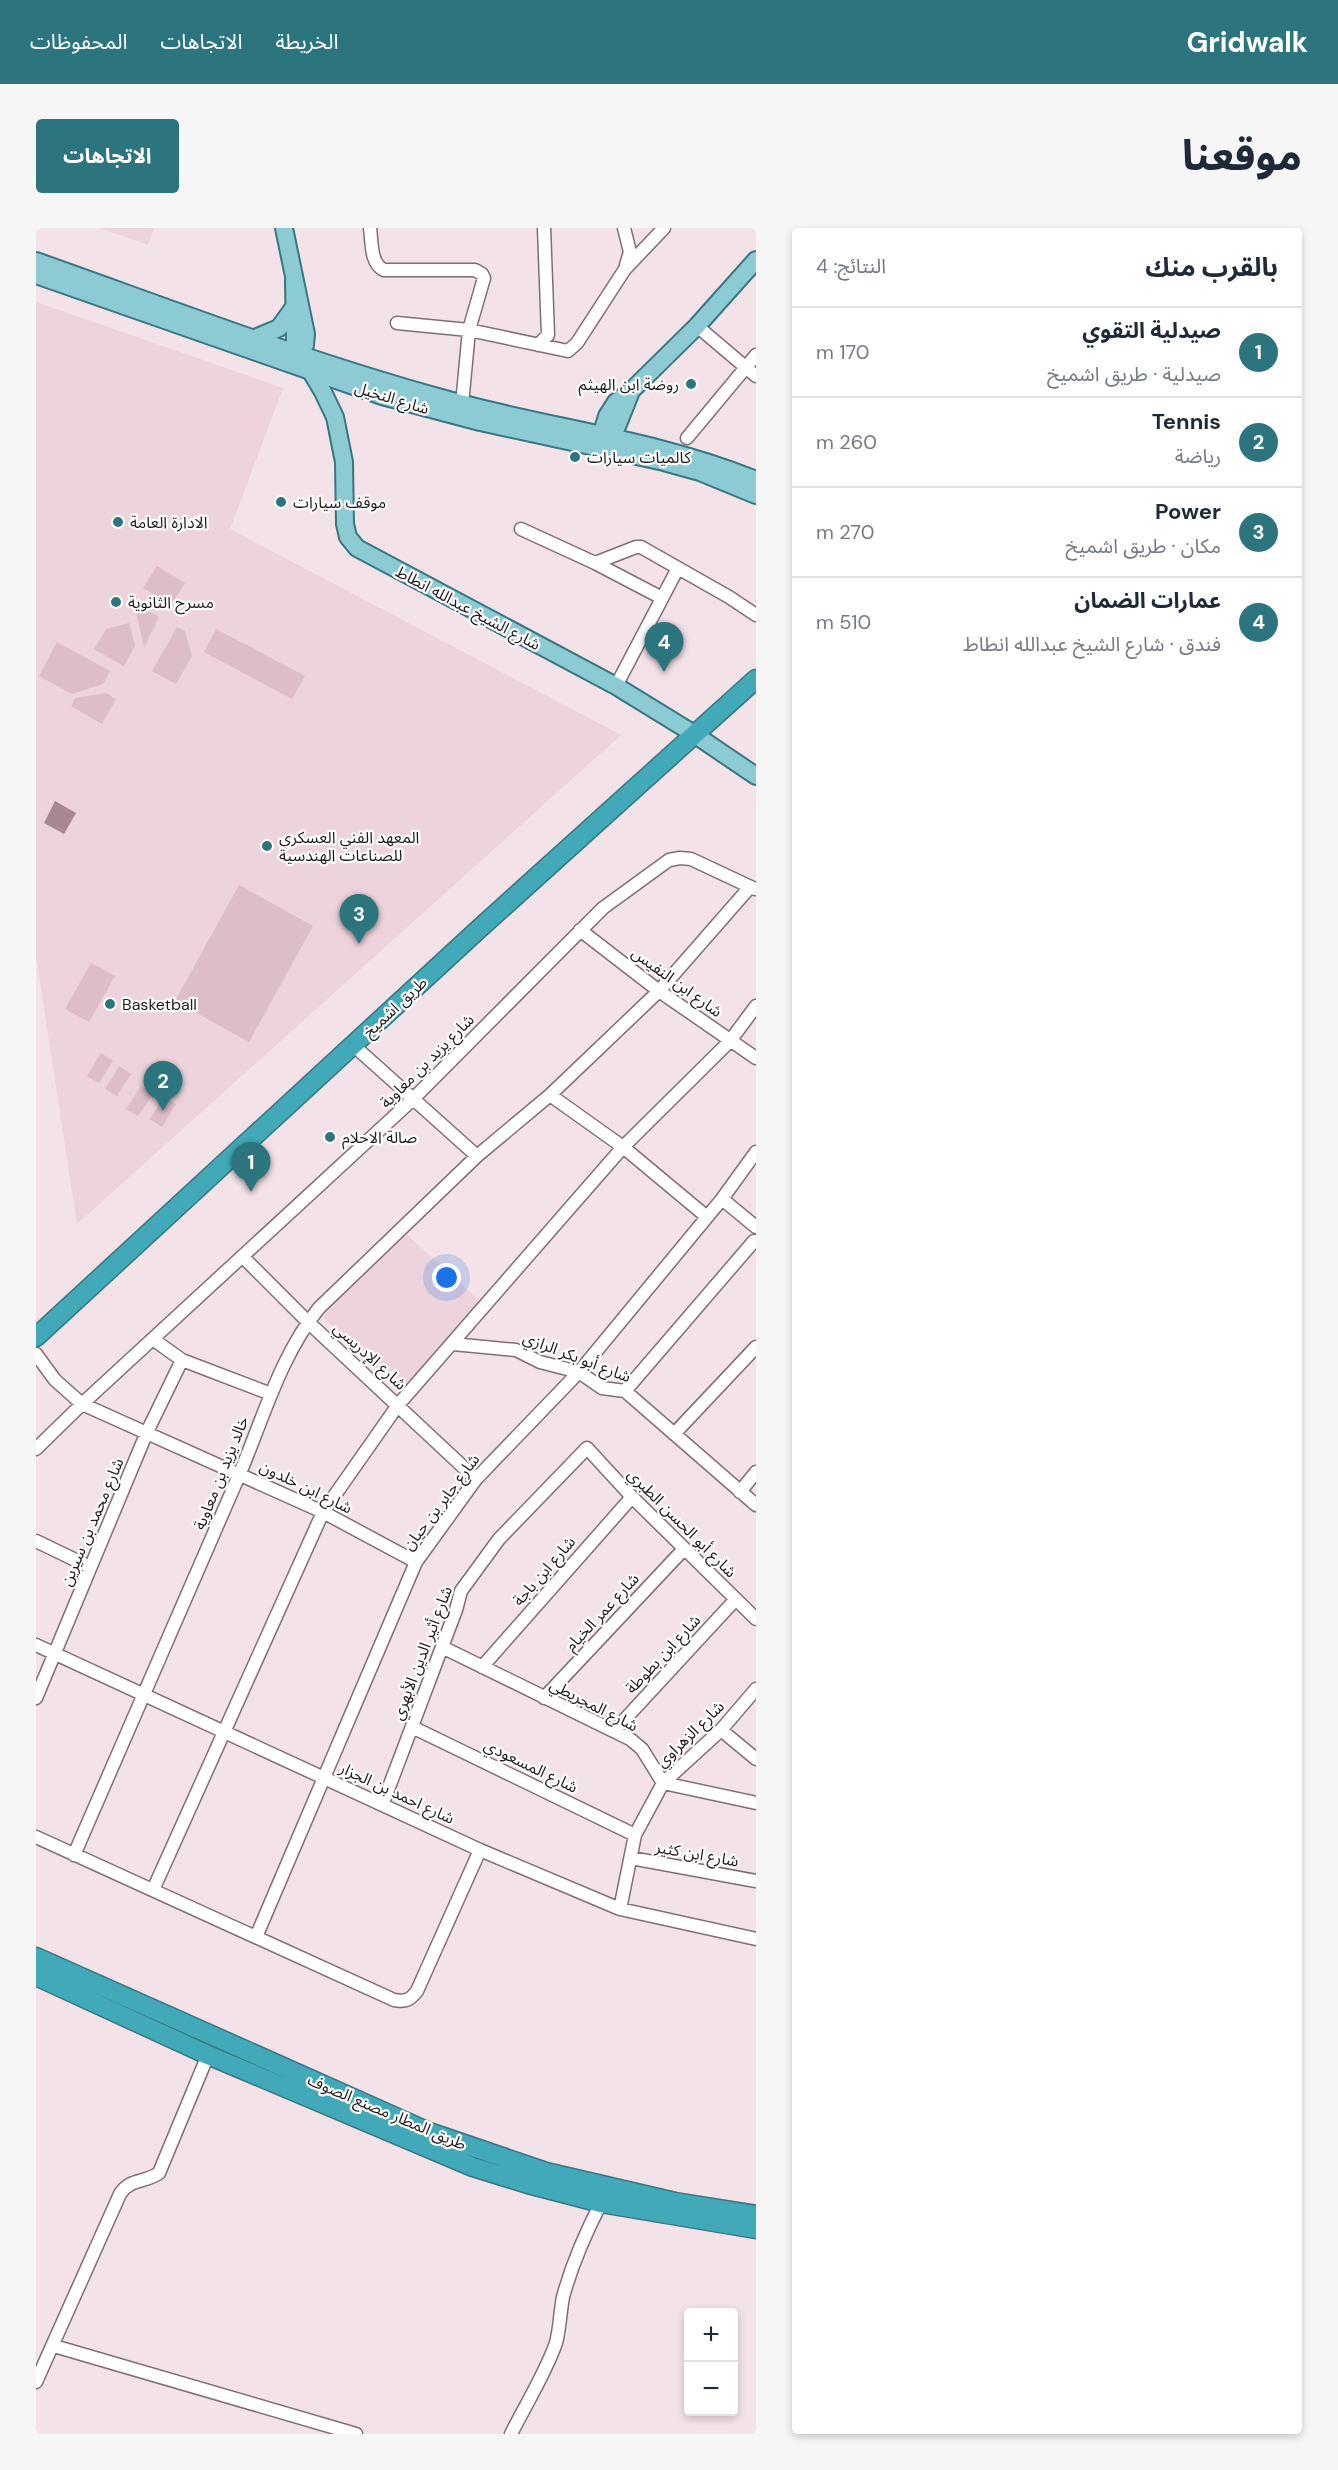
<!DOCTYPE html>
<html lang="ar">
<meta charset="utf-8">
<style>
body{margin:0;font-family:"DM Sans","Noto Sans Arabic",sans-serif;background:#f6f6f7;color:#1f2937;direction:rtl}
.controls{position:absolute;right:18px;bottom:18px;display:grid;overflow:hidden;border-radius:6px;box-shadow:0 3px 9px #0003}
.controls button{width:54px;height:54px;display:grid;place-items:center;padding:0;border:0;border-bottom:2px solid #e0e1e3;background:#fff;color:#1f2937;font:30px sans-serif}
.you{position:absolute;left:411px;top:1050px;width:21px;height:21px;margin:-15px;border:4px solid #fff;border-radius:50%;background:#1a73e8;box-shadow:0 0 0 9px #1a73e833}
.badge{display:grid;place-items:center;width:39px;height:39px;border-radius:50%;background:#2c757e;color:#fff;font-size:20px;font-weight:700}
.pin{position:absolute;translate:-50% -50px;filter:drop-shadow(0 2px 3px #0008)}
.pin::after{content:'';position:absolute;top:32px;width:21px;height:18px;background:inherit;clip-path:polygon(0 0,100% 0,50% 100%)}
.list{margin:0;padding:0;list-style:none}
h2{display:flex;justify-content:space-between;align-items:center;height:78px;margin:0;padding:0 24px;font-size:26px}
h2 small{font-size:20px;font-weight:400;color:#747a83}
.list li{display:grid;grid-template-columns:39px 1fr auto;gap:18px;align-items:center;box-sizing:border-box;height:90px;padding:0 24px;border-top:2px solid #e0e1e3}
.list b{display:block;font-size:22px;white-space:nowrap}
.list p{margin:0;font-size:20px;white-space:nowrap;color:#747a83}
.list em{font-size:20px;font-style:normal;color:#747a83}
.map{position:relative;flex:none;width:720px;height:2206px;overflow:hidden;direction:ltr;border-radius:6px}
header{display:flex;align-items:center;gap:36px;box-sizing:border-box;height:84px;padding:0 30px;background:#2c757e;color:#fff}
header strong{font-size:28px}
nav{display:flex;gap:33px;margin-inline-start:auto;font-size:21px}
.intro{display:flex;align-items:center;justify-content:space-between;box-sizing:border-box;height:144px;padding:0 36px}
h1{margin:0;font-size:42px}
.button{padding:15px 27px;border-radius:6px;background:#2c757e;color:#fff;font-size:21px;font-weight:700}
main{display:flex;gap:36px;padding:0 36px}
aside{flex:1;background:#fff;border-radius:6px;box-shadow:0 3px 9px #0003}
.map>svg:first-child{display:block}
</style>
<header>
<strong>Gridwalk</strong>
<nav><a>الخريطة</a><a>الاتجاهات</a><a>المحفوظات</a></nav>
</header>
<div class="intro"><h1>موقعنا</h1><a class="button">الاتجاهات</a></div>
<main>
<aside>
<h2>بالقرب منك<small>النتائج: 4</small></h2>
<ul class="list">
<li><span class="badge">1</span><div><b>صيدلية التقوي</b><p>صيدلية · طريق اشميخ</p></div><em>170 m</em></li>
<li><span class="badge">2</span><div><b>Tennis</b><p>رياضة</p></div><em>260 m</em></li>
<li><span class="badge">3</span><div><b>Power</b><p>مكان · طريق اشميخ</p></div><em>270 m</em></li>
<li><span class="badge">4</span><div><b>عمارات الضمان</b><p>فندق · شارع الشيخ عبدالله انطاط</p></div><em>510 m</em></li>
</ul>
</aside>
<div class="map">
<svg width="720" height="2206" viewBox="0 0 720 2206">
<rect width="100%" height="100%" fill="#f3e2e8"/>
<path fill="#edd3dc" d="M64,0H118L112,17Z
M0,74L247,160L194,301L585,507L41,996L0,728Z
M367,1003L446,1075L368,1165L287,1089Z"/>
<path fill="#dcbdc8" d="M121,338L149,355L135,377L107,360Z
M98,375L123,389L108,419Z
M93,395L99,418L88,438L58,421L70,401Z
M141,399L149,403L156,428L140,456L116,443Z
M180,401L269,448L256,471L168,424Z
M21,414L74,443L67,456L36,466L3,448Z
M70,465L80,471L66,496L35,478L39,470Z
M203,657L277,698L213,814L139,773Z
M55,735L79,748L53,794L29,781Z
M65,825L77,833L63,855L51,848Z
M83,838L95,846L81,868L69,861Z
M105,858L117,866L102,888L90,881Z
M128,868L140,876L126,899L114,891Z"/>
<path fill="#a98693" d="M19,573L40,585L28,606L8,595Z"/>
<g fill="none" stroke-linecap="round" stroke-linejoin="round">
<g stroke="#7f6f75" stroke-width="15">
<path id="minor" d="M334,0C336,13 334,36 348,42H439L446,46L448,50L433,102L426,176
M588,0L594,24L590,37
M361,95L433,102L532,123L541,115L589,41L628,0
M661,98L720,148
M502,117L512,107L508,0
M651,210L720,127
M485,301L559,335L626,370
M559,335L600,319H605L693,369L720,387
M580,458L642,340
M544,702L623,763L720,830
M317,817L441,928
M514,867L587,919L671,989
M686,971L720,999
M207,1029L272,1094L440,1251
M118,1112L146,1132L235,1166
M417,1116L480,1122L504,1134L543,1144L566,1160L589,1163L720,1277
M0,1126L19,1152L46,1176L287,1284L380,1334
M589,1163L718,1013
M638,1206L720,1119
M0,1221L46,1176L376,872L567,680L633,632L644,630L655,631L719,661
M704,1264L720,1244
M0,1313L54,1339
M0,1417L444,1622L584,1681L720,1711
M406,1419L594,1511L606,1521L627,1555L720,1575
M446,1439L596,1269
M0,1470L111,1204L146,1132
M508,1470L648,1321
M376,1499L599,1607
M685,1502L720,1531
M578,1503L700,1371
M347,1575L420,1382L425,1363L463,1311L551,1220L596,1269L720,1391
M0,1609L358,1772C370,1774 374,1772 381,1763L444,1622
M38,1627C92,1502 147,1377 201,1252C226,1195 243,1129 283,1080L441,928L514,867L623,763L714,659
M595,1630L720,1653
M117,1662L287,1284L362,1177L587,919L694,813L720,778
M584,1681L599,1607L627,1555L685,1502L720,1461
M220,1709L380,1334L440,1251L543,1144L686,971L720,924
M18,2118L320,2206
M0,2154L84,1966C94,1950 109,1955 123,1945L172,1827
M475,2206C490,2176 509,2146 520,2115C524,2100 524,2084 527,2069C536,2036 549,2006 565,1975"/>
</g>
<g stroke="#367781" stroke-width="20">
<path id="major" d="M248,0L270,106L269,117L259,132
M0,33C136,81 270,133 409,171C512,200 620,211 720,252
M0,47L346,168L444,194L628,234L664,244L720,267
M258,52L259,117L287,164L299,189L308,234L309,296L312,309L321,320L580,458L658,506L720,548
M219,110L243,100L258,79
M562,218L571,188L580,174L594,164L661,98L720,32
M575,221L580,201L594,166"/>
</g>
<g stroke="#367781" stroke-width="21">
<path id="highway" d="M0,1109L444,700L720,451
M0,1729L393,1904L510,1944L639,1974L720,1987
M0,1748L172,1827L437,1939L492,1956L565,1975L720,2001"/>
</g>
<use href="#minor" stroke="#fff" stroke-width="12"/>
<use href="#major" stroke="#8dcbd4" stroke-width="16"/>
<use href="#highway" stroke="#41a9b7" stroke-width="18"/>
</g>
<g fill="#2c757e" stroke="#fff" stroke-width="2">
<circle cx="655" cy="156" r="6"/>
<circle cx="539" cy="229" r="6"/>
<circle cx="245" cy="274" r="6"/>
<circle cx="82" cy="294" r="6"/>
<circle cx="80" cy="374" r="6"/>
<circle cx="231" cy="618" r="6"/>
<circle cx="74" cy="776" r="6"/>
<circle cx="294" cy="909" r="6"/>
</g>
<g text-anchor="middle" dominant-baseline="central" stroke-width="4.5" stroke-linejoin="round" paint-order="stroke">
<g font-size="16" fill="#211b1d" stroke="#fff" text-anchor="start">
<text x="643" y="156" text-anchor="end">روضة ابن الهيثم</text>
<text x="551" y="229">كالميات سيارات</text>
<text x="257" y="274">موقف سيارات</text>
<text x="94" y="294">الادارة العامة</text>
<text x="92" y="374">مسرح الثانوية</text>
<text x="243" y="609">المعهد الفني العسكري<tspan x="243" dy="18">للصناعات الهندسية</tspan></text>
<text x="86" y="776">Basketball</text>
<text x="306" y="909">صالة الاحلام</text>
</g>
<g font-size="16" fill="#211b1d" stroke="#fff">
<text transform="translate(356 170) rotate(17)">شارع النخيل</text>
<text transform="translate(432 380) rotate(28)">شارع الشيخ عبدالله انطاط</text>
<text transform="translate(641 754) rotate(36)">شارع ابن النفيس</text>
<text transform="translate(359 779) rotate(-43)">طريق اشميخ</text>
<text transform="translate(391 833) rotate(-45)">شارع يزيد بن معاوية</text>
<text transform="translate(334 1128) rotate(42)">شارع الإدريسي</text>
<text transform="translate(541 1129) rotate(21)">شارع أبو بكر الرازي</text>
<text transform="translate(185 1245) rotate(-68)">خالد يزيد بن معاوية</text>
<text transform="translate(270 1259) rotate(26)">شارع ابن خلدون</text>
<text transform="translate(405 1274) rotate(-53)">شارع جابر بن حيان</text>
<text transform="translate(56 1294) rotate(-67)">شارع محمد بن سيرين</text>
<text transform="translate(646 1295) rotate(45)">شارع أبو الحسن الطبري</text>
<text transform="translate(508 1343) rotate(-49)">شارع ابن باجة</text>
<text transform="translate(566 1384) rotate(-47)">شارع عمر الخيام</text>
<text transform="translate(386 1425) rotate(-69)">شارع أثير الدين الأبهري</text>
<text transform="translate(627 1426) rotate(-47)">شارع ابن بطوطة</text>
<text transform="translate(558 1477) rotate(27)">شارع المجريطي</text>
<text transform="translate(654 1506) rotate(-44)">شارع الزهراوي</text>
<text transform="translate(495 1538) rotate(26)">شارع المسعودي</text>
<text transform="translate(361 1565) rotate(25)">شارع احمد بن الجزار</text>
<text transform="translate(661 1626) rotate(10)">شارع ابن كثير</text>
<text transform="translate(351 1884) rotate(23)">طريق المطار مصنع الصوف</text>
</g>
</g>
</svg>
<div class="controls">
<button>+</button>
<button>−</button>
</div>
<div class="you"></div>
<div class="pin badge" style="left:215px;top:964px">1</div>
<div class="pin badge" style="left:127px;top:883px">2</div>
<div class="pin badge" style="left:323px;top:716px">3</div>
<div class="pin badge" style="left:628px;top:444px">4</div>
</div>
</main>
